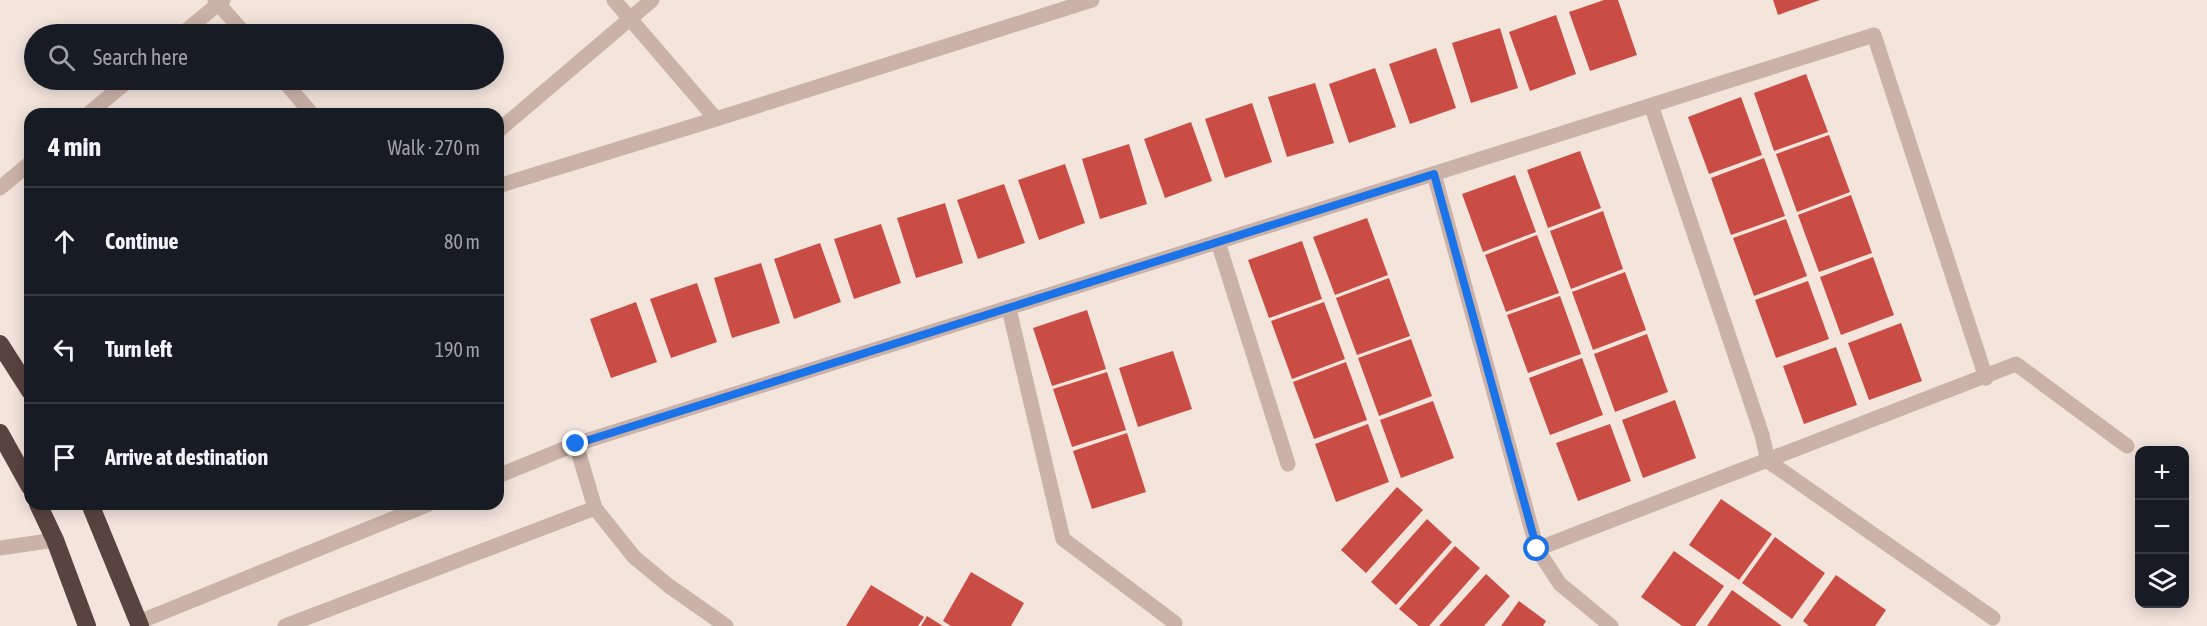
<!DOCTYPE html>
<meta charset="utf-8">
<style>
body{margin:0;font-family:"Asap Condensed",sans-serif;background:#20242c;color:#f1f3f6}
.controls{position:absolute;right:18px;bottom:18px;display:grid;overflow:hidden;border-radius:12px;box-shadow:0 3px 15px #0003}
.controls button{width:54px;height:54px;display:grid;place-items:center;padding:0;border:0;border-bottom:2px solid #363941;background:#171b24;color:#f1f3f6;font:30px sans-serif}
.stop{position:absolute;width:18px;height:18px;margin:-14px;border:4px solid #1a73e8;border-radius:50%;background:#fff}
.stop.end{background:#1a73e8;border-color:#fff;box-shadow:0 2px 6px #0008}
.list{margin:0;padding:0;list-style:none}
h2{display:flex;justify-content:space-between;align-items:center;height:78px;margin:0;padding:0 24px;font-size:26px}
h2 small{font-size:20px;font-weight:400;color:#9ea1a6}
.list li{display:grid;grid-template-columns:39px 1fr auto;gap:18px;align-items:center;box-sizing:border-box;height:108px;padding:0 24px;border-top:2px solid #363941}
.list b{display:block;font-size:22px;white-space:nowrap}
.list em{font-size:20px;font-style:normal;color:#9ea1a6}
.icon{flex:none;width:33px;height:33px;fill:none;stroke:currentColor;stroke-width:2;stroke-linecap:round;stroke-linejoin:round}
.map{position:relative;flex:none;width:2207px;height:626px;overflow:hidden}
.search{position:absolute;background:#171b24;box-shadow:0 3px 15px #0003;left:24px;top:24px;width:480px;height:66px;display:flex;align-items:center;gap:15px;box-sizing:border-box;padding:0 21px;border-radius:33px;color:#9ea1a6;font-size:22px}
.panel{position:absolute;background:#171b24;box-shadow:0 3px 15px #0003;left:24px;top:108px;width:480px;height:402px;border-radius:18px}
.map>svg:first-child{display:block}
</style>
<div class="map">
<svg width="2207" height="626" viewBox="0 0 2207 626">
<rect width="100%" height="100%" fill="#f3e4dc"/>
<path fill="#c94d44" d="M1604,0H1618L1637,55L1590,71L1569,12Z
M1773,0H1820L1778,15Z
M1556,15L1576,74L1530,91L1509,32Z
M1500,28L1518,88L1471,103L1452,43Z
M1436,48L1456,108L1410,124L1389,64Z
M1375,68L1396,127L1349,143L1329,84Z
M1806,74L1828,132L1774,151L1754,93Z
M1315,83L1334,143L1287,157L1268,97Z
M1741,97L1762,155L1709,174L1688,117Z
M1252,103L1272,162L1225,178L1205,119Z
M1191,122L1212,181L1165,198L1144,139Z
M1829,135L1850,192L1797,212L1776,154Z
M1129,144L1147,204L1100,219L1082,159Z
M1580,151L1601,208L1548,228L1527,170Z
M1764,158L1785,216L1731,235L1711,178Z
M1065,164L1085,223L1039,240L1018,180Z
M1515,175L1536,232L1483,252L1462,194Z
M1004,184L1025,243L978,259L957,200Z
M1851,195L1872,253L1819,272L1798,215Z
M945,203L963,263L916,278L897,218Z
M1603,211L1623,269L1571,289L1550,231Z
M1367,218L1388,275L1335,295L1313,237Z
M1786,219L1807,276L1754,296L1733,238Z
M881,224L901,283L854,299L834,239Z
M1537,235L1559,293L1506,312L1485,255Z
M1302,241L1322,299L1269,318L1248,260Z
M820,243L841,302L794,319L774,259Z
M1873,257L1894,315L1841,335L1820,277Z
M761,263L780,323L732,338L714,278Z
M1625,272L1646,330L1593,350L1572,292Z
M1389,278L1410,336L1357,355L1336,298Z
M1808,281L1829,339L1776,358L1755,300Z
M697,283L717,342L671,358L650,299Z
M1560,296L1581,354L1528,373L1507,315Z
M636,302L657,362L611,378L590,319Z
M1324,302L1345,359L1292,379L1271,321Z
M1087,310L1106,369L1052,386L1033,328Z
M1901,323L1922,381L1869,400L1848,343Z
M1647,334L1668,392L1615,412L1594,354Z
M1411,339L1432,396L1379,416L1358,358Z
M1836,347L1857,405L1804,424L1783,366Z
M1173,351L1192,409L1138,427L1119,368Z
M1582,358L1603,415L1550,435L1529,378Z
M1346,362L1367,420L1314,439L1293,382Z
M1107,372L1126,430L1072,447L1053,389Z
M1675,400L1696,458L1643,478L1622,420Z
M1433,401L1454,458L1401,478L1380,420Z
M1368,424L1389,482L1336,502L1315,444Z
M1610,424L1631,481L1578,501L1556,443Z
M1127,433L1146,492L1092,509L1073,451Z
M1397,487L1423,510L1366,573L1341,550Z
M1721,499L1772,534L1739,580L1689,545Z
M1427,519L1452,542L1396,605L1371,582Z
M1775,537L1825,573L1792,619L1742,583Z
M1455,546L1480,568L1429,626H1419L1399,609Z
M1674,551L1724,586L1695,626H1682L1641,597Z
M971,572L1024,603L1011,626H951L943,621Z
M1486,574L1510,596L1484,626H1439Z
M1836,575L1886,610L1875,626H1809L1803,621Z
M871,585L924,617L918,626H846Z
M1732,590L1782,626H1707Z
M1519,601L1546,621L1543,626H1501Z
M927,616L943,626H921Z"/>
<g fill="none" stroke-linecap="round" stroke-linejoin="round">
<path stroke="#cbb2a8" stroke-width="15" d="M215,0L245,34
M614,0L716,119
M182,34L223,0
M283,80L312,114
M1651,105L1762,435L1768,461L1993,618
M88,114L129,80
M498,131L652,0
M1434,174L1537,549L1560,584L1611,626
M498,186L716,119L1092,0
M0,188L30,163
M1218,242L1288,464
M1009,309L1063,539L1175,623
M576,444L595,508L634,557L669,586L726,626
M498,476L576,444L1874,35L1986,378
M0,548L55,540
M1537,549L2016,364L2127,446
M139,622L429,504
M285,626L595,508"/>
<path stroke="#59433f" stroke-width="18" d="M0,344L30,391
M0,433L30,487
M38,504L55,540L87,626
M90,504L140,626"/>
</g>
<g fill="none" stroke-linecap="round" stroke-linejoin="round">
<path stroke="#1a73e8" stroke-width="8" d="M576,444L1434,174L1537,549"/>
</g>
</svg>
<div class="controls">
<button>+</button>
<button>−</button>
<button><svg class="icon" aria-label="layers" viewBox="0 0 24 24"><path d="M12 4l9 5-9 5-9-5zM3 14l9 5 9-5"/></svg></button>
</div>
<div class="stop" style="left:1537px;top:549px"></div>
<div class="stop end" style="left:576px;top:444px"></div>
<div class="search"><svg class="icon" aria-label="search" viewBox="0 0 24 24"><circle cx="10" cy="10" r="6"/><path d="M15 15l6 6"/></svg>Search here</div>
<section class="panel">
<h2>4 min<small>Walk · 270 m</small></h2>
<ul class="list">
<li><svg class="icon" aria-label="ahead" viewBox="0 0 24 24"><path d="M12 20V5M6 11l6-6 6 6"/></svg><div><b>Continue</b></div><em>80 m</em></li>
<li><svg class="icon" aria-label="left" viewBox="0 0 24 24"><path d="M17 20v-9H6M10 6l-5 5 5 5"/></svg><div><b>Turn left</b></div><em>190 m</em></li>
<li><svg class="icon" aria-label="arrive" viewBox="0 0 24 24"><path d="M6 21V4h12l-3 4 3 4H6"/></svg><div><b>Arrive at destination</b></div></li>
</ul>
</section>
</div>
